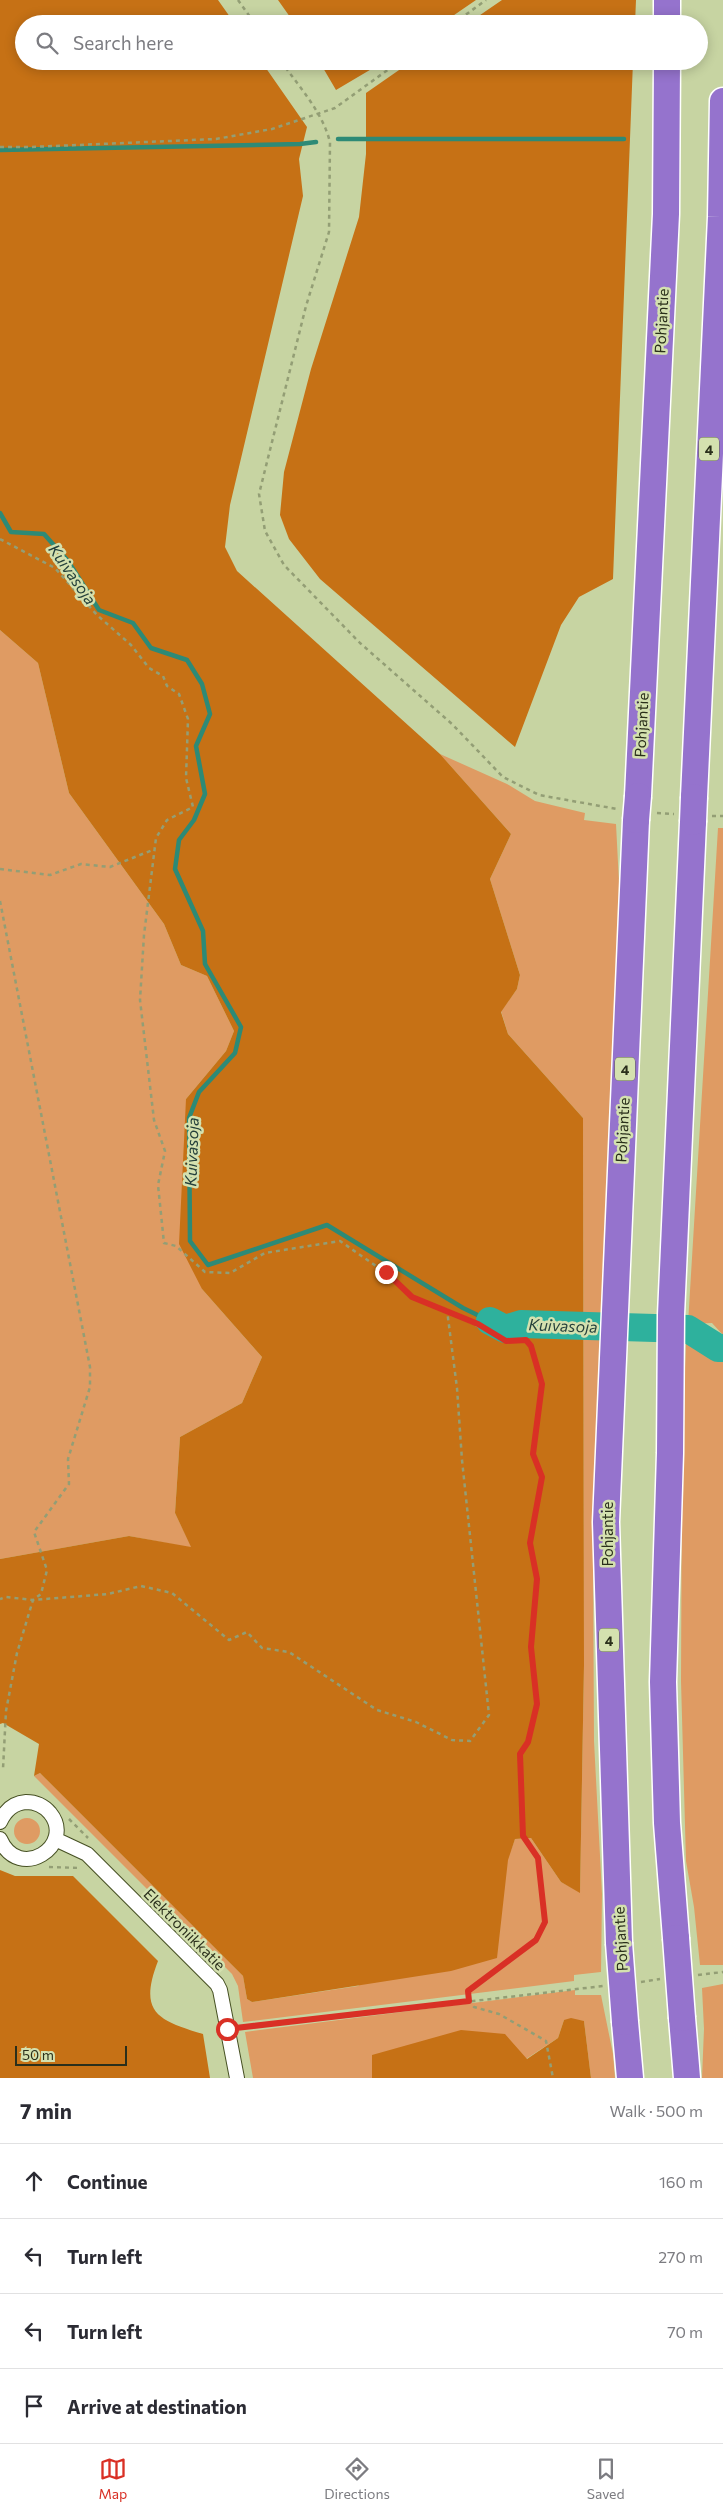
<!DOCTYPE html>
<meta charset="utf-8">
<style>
body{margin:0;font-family:Commissioner,sans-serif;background:#f2f2f3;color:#2b2b33}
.scale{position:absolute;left:15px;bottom:12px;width:112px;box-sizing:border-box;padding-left:5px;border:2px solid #2a2f1b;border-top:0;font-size:14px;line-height:18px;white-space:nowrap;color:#2a2f1b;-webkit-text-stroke:4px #d4e1af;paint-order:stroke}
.stop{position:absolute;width:15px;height:15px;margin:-11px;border:4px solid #d93025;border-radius:50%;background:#fff}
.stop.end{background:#d93025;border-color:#fff;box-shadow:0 1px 5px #0008}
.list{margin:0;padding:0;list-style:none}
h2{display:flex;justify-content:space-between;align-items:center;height:65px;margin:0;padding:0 20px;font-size:21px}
h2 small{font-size:16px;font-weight:400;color:#7c7c81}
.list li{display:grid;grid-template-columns:32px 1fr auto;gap:15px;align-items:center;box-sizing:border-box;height:75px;padding:0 20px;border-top:1px solid #e1e1e2}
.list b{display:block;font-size:19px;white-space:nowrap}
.list em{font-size:16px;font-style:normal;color:#7c7c81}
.icon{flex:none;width:28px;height:28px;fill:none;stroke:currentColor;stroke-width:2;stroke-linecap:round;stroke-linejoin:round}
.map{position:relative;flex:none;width:723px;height:2078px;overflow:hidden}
.search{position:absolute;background:#fff;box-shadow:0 2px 12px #0003;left:15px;right:15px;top:15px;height:55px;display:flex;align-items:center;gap:12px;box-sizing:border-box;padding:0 18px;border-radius:28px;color:#7c7c81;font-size:19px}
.sheet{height:365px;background:#fff}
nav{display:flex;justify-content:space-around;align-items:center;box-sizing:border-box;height:70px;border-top:1px solid #e1e1e2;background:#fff;font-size:14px;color:#7c7c81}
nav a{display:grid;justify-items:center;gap:2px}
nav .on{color:#d93025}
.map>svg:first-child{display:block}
</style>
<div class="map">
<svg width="723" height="2078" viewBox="0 0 723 2078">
<rect width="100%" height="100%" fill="#c7d4a2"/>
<path fill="#df9b63" d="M0,630L38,663L69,793L164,924L181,965L207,976L234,1031L226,1051L186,1099L202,1289L262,1357L242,1403L180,1437L175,1513L192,1548L129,1536L0,1559Z
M440,754L507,784L535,801L585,813L584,820L616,824L620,902L593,1555L594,1741L602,1894L601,1972L574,1975V1981L243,2022L238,1986L232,1974L34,1776L40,1773L243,1976L247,1999L252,2002L358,1986L511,1850L515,1839L531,1838L561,1882L580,1892L584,1665L583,1118L508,1034L501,1011L517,989L520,975L490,879L511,834Z
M718,828H723V1335L712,1323L688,1324Z
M686,1339H698L709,1350L723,1353V1965H700L694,1907L686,1861L681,1681L682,1453Z
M14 1831a13 13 0 1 1 26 0a13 13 0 1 1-26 0Z
M723,1984V2078H702L704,2029L702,1988Z
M575,1990V1995H601L613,2054L615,2078H591L584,2021L564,2020L558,2038L526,2059L372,2055V2078H253L245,2032Z"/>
<path fill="#c67115" d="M0,0H218L235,24H24V61H261L307,127L299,159L303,196L230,505L225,547L237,571L440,754L511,834L490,879L520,975L517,989L501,1012L508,1034L583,1118L584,1665L580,1893L561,1882L531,1838L515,1839L508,1860L497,1958L451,1971L252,2002L247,1999L243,1976L40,1773L34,1776L39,1744L3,1723L0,1724V1559L129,1536L191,1547L175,1513L180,1437L242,1403L262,1357L202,1289L179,1244L186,1099L226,1051L234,1031L207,976L181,965L164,924L69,793L38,663L0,630Z
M278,0H476L441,24H295Z
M502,0H636L635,24H467Z
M319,61H385L336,90Z
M412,61H633L613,579L579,597L561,625L515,747L320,579L289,539L280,515L284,472L311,369L359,217L366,154V93Z
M0,1870L15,1876H73L158,1961C138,2013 158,2020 203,2034L210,2078H0Z
M571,2018L584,2021L591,2078H372V2055L461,2030L505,2034L527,2059L558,2038L564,2020Z"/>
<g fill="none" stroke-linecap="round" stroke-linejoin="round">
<path stroke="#2d8a76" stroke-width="4.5" d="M338,139H624
M0,150L300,144L316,142
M0,513L11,532L44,534L68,561L99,610L133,623L151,648L187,660L202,684L210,714L196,746L205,794L194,820L179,840L175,869L203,931L205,964L241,1027L235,1053L199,1092L189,1118L190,1241L208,1265L327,1225L463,1308L490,1321"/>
<path stroke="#2eb19d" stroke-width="28" d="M490,1321L505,1329L521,1324L688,1329L718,1348H723"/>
<g stroke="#465023" stroke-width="16">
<path id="minor" d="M0,1822C5,1811 13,1803 26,1802C35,1802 44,1806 50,1813C76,1845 19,1883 0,1839
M55,1839L87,1854L217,1984L220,1990L237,2078"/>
</g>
<g stroke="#fff" stroke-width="29">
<path id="motorway" d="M667,24V0
M638,796L666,214L667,61
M694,797L721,217L723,101
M676,1938L667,1823L663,1682L670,1453L671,1315L693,822
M619,1943L606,1522L636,820
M682,2018L687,2078
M625,2022L630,2078"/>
</g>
<path stroke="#939e75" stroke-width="2.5" stroke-dasharray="4 4" stroke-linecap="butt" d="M238,0L255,24
M453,24L486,0
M281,61C299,87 322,111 330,142L329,232L306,306L259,494L265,531L284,565L360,643L452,724L503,777L539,795L617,809
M0,147H31L216,139L272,129L335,108L400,61
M0,539L55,568L97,615L131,645L149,668L163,676L167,686L179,694L188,719L186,778L193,807L167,820L156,838L144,935L140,1000L154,1120L165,1151L158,1185L164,1243L176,1246L205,1272L230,1273L265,1253L340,1241L386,1273L412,1297L447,1310L457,1388L462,1460L489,1715L470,1741L452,1740L416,1722L377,1710L289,1652L262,1648L247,1632L229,1640L172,1593L141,1586L108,1594L33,1600L6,1597L0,1599
M657,813L674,814
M712,816H723
M0,869L50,875L81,864L110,867L155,849
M0,901L90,1367V1387L68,1459L69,1484L34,1532L47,1570L41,1594L33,1600L17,1653L6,1711L3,1769
M447,1310L506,1341L527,1340L531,1346L542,1384L533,1454L542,1477L530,1543L537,1579L531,1647L537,1704L528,1742L519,1754L523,1835L538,1858L545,1922L536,1940L468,1991L469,2001L474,2007L499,2014L546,2041L553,2078
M69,1819L88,1838
M49,1867L81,1868
M698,1975L723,1972
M641,1982L660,1979
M241,2028L603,1986"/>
<use href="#minor" stroke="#fff" stroke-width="14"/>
<use href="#motorway" stroke="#9573cd" stroke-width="26"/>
<g stroke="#fff" stroke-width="29" stroke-linecap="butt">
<path id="motorway-bridge" d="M636,820L638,796
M693,822L694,797
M676,1938L682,2018
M619,1943L625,2022"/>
</g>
<use href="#motorway-bridge" stroke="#9573cd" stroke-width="26"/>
</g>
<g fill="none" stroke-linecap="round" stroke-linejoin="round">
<path stroke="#d93025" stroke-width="6" d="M227,2029L469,2001L468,1991L536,1940L545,1922L538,1858L523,1836L520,1754L528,1742L537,1704L531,1647L537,1579L530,1543L542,1477L533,1454L542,1384L531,1346L526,1340L506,1341L478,1324L412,1297L386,1272"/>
</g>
<g text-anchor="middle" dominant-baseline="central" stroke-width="5" stroke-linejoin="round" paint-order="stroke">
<g fill="#d4e1af" stroke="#5d6447" stroke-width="1">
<rect x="699" y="437.5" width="20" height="23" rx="4"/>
<rect x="615" y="1057.5" width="20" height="23" rx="4"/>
<rect x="599" y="1628.5" width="20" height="23" rx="4"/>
</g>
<g font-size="14" font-weight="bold" fill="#2a2f1b">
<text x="709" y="449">4</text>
<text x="625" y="1069">4</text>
<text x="609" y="1640">4</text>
</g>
<g font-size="15" fill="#2a2f1b" stroke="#d4e1af">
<text transform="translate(661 321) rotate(-87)">Pohjantie</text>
<text transform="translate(641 725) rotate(-87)">Pohjantie</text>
<text transform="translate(622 1130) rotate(-87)">Pohjantie</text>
<text transform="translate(607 1534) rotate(-90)">Pohjantie</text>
<text transform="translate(185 1929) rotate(45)">Elektroniikkatie</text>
<text transform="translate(620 1939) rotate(-93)">Pohjantie</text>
</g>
<g font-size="16" font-style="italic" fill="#25403b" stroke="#d4e1af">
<text transform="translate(73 574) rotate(55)">Kuivasoja</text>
<text transform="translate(191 1152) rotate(-88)">Kuivasoja</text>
<text transform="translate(563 1325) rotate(2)">Kuivasoja</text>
</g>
</g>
</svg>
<div class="scale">50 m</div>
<div class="stop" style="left:227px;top:2029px"></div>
<div class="stop end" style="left:386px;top:1272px"></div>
<div class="search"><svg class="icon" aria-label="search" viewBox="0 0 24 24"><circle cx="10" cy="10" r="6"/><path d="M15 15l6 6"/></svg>Search here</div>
</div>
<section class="sheet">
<h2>7 min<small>Walk · 500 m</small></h2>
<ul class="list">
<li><svg class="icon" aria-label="ahead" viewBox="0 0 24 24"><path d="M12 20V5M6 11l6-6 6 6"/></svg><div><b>Continue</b></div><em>160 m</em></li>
<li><svg class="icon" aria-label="left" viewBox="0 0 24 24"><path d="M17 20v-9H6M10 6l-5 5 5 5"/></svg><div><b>Turn left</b></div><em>270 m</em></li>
<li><svg class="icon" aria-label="left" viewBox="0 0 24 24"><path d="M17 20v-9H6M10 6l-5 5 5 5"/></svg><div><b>Turn left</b></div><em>70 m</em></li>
<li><svg class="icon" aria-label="arrive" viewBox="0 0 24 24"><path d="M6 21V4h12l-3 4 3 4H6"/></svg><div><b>Arrive at destination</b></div></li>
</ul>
</section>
<nav>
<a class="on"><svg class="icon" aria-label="map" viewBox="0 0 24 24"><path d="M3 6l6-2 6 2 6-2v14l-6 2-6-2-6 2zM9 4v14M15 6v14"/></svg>Map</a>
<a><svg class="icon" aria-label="directions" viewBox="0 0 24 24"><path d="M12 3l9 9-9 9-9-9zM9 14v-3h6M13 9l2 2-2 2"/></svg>Directions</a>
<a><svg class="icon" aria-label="saved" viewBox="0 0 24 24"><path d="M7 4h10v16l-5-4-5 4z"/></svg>Saved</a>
</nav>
